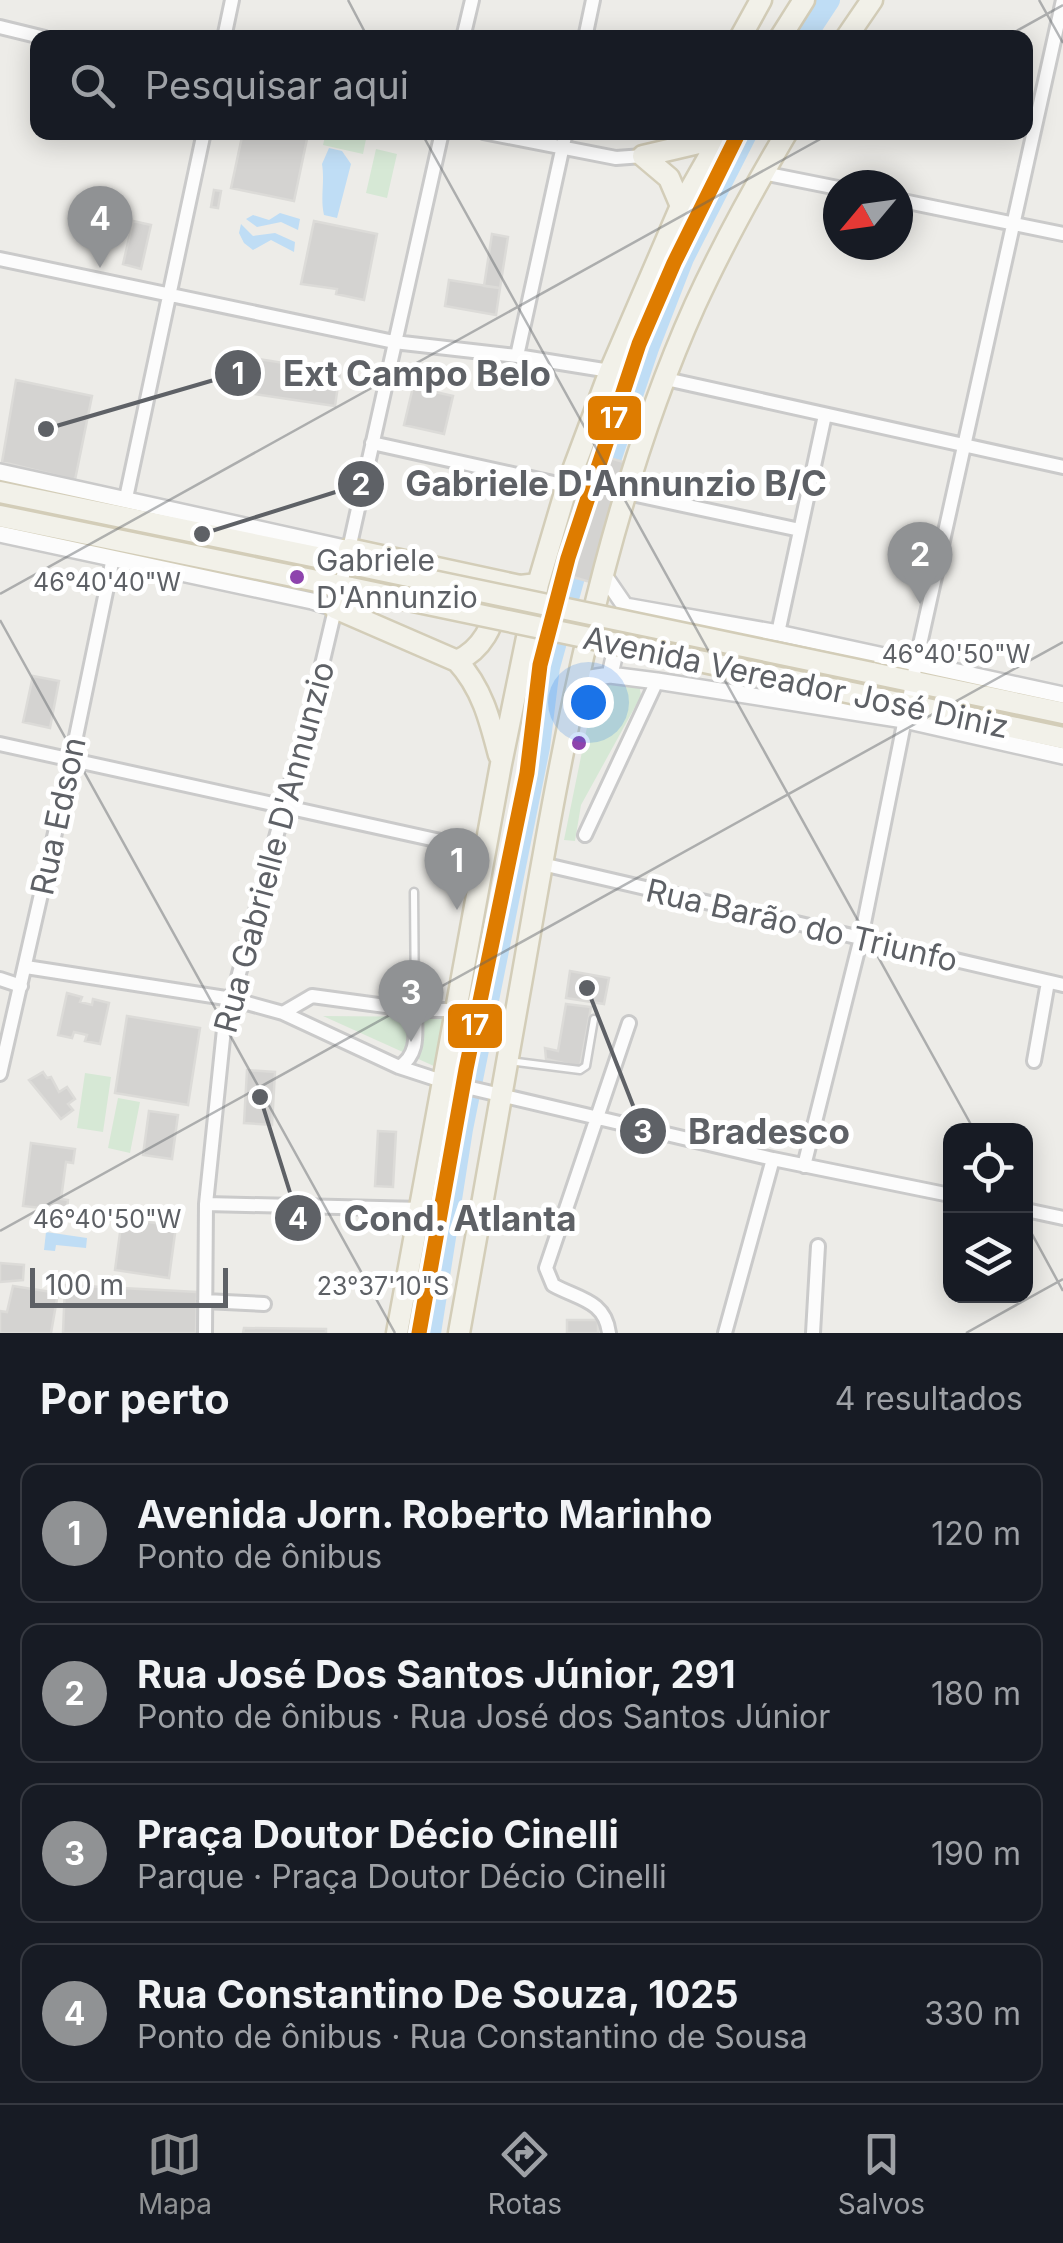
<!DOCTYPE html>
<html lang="pt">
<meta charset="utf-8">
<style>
body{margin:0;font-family:Inter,sans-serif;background:#20242c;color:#f1f3f6}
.controls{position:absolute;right:30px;bottom:30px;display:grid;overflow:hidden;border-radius:20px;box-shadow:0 5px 25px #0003}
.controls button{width:90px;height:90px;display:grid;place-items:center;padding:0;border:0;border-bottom:2px solid #363941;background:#171b24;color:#f1f3f6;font:50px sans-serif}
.compass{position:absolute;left:823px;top:170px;width:90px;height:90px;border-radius:50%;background:#171b24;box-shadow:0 5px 25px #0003;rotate:241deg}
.scale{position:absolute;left:30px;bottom:25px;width:198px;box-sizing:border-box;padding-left:10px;border:5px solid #5e6166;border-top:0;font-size:28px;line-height:35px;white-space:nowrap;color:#5e6166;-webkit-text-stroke:8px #fff;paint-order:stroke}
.you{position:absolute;left:588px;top:702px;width:35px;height:35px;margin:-25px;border:8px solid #fff;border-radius:50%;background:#1a73e8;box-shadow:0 0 0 15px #1a73e833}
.badge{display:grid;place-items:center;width:65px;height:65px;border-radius:50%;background:#909294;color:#fff;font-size:32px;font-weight:700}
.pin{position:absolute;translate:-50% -82px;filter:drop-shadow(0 2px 5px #0008)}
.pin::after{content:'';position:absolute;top:52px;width:35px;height:30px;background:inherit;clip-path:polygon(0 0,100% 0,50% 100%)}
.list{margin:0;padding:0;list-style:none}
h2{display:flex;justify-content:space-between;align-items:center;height:130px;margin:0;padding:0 40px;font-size:42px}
h2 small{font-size:32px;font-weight:400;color:#9ea1a6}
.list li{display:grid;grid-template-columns:65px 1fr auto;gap:30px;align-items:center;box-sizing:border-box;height:140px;margin:0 20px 20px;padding:0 20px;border:2px solid #363941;border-radius:20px}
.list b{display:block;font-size:38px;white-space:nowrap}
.list p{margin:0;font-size:32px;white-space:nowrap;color:#9ea1a6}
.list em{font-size:32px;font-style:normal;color:#9ea1a6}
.icon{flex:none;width:55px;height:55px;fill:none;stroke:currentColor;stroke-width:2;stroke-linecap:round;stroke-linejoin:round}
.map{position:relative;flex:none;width:1063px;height:1333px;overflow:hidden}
.search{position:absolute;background:#171b24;box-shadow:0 5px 25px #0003;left:30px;right:30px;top:30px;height:110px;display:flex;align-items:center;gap:25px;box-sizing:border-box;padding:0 35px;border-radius:20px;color:#9ea1a6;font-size:38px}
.sheet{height:770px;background:#171b24}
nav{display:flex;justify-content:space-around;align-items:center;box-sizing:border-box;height:140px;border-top:2px solid #363941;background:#171b24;font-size:28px;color:#9ea1a6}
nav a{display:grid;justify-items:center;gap:5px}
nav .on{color:#909294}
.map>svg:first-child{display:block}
</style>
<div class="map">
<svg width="1063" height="1333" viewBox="0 0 1063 1333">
<rect width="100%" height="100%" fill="#edece8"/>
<path fill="#d6e8d5" d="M326,132L367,134L363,154L323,145Z
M376,149L397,154L387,198L366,193Z
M610,677L639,683L641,696L581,805L575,841L564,840L596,683Z
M323,1016L444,1017L436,1067Z
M85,1073L111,1077L103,1132L77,1128Z
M118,1098L140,1102L130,1153L108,1148Z"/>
<path fill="#bfddf5" d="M329,148L342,151L351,164L337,218L324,215C320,197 325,183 322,164Z
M280,213L300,219L298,230L281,222L257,227L246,219L253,215L269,220Z
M241,224L253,236L275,233L295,242L294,252L271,240L253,250L244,243L239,233Z
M46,1232L87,1238L86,1248L56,1245L55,1251L44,1250Z"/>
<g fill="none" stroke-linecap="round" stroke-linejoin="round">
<path stroke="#bfddf5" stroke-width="22" d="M804,38L829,0
M602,484L648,348L683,258L747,132
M430,1333L462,1129L539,747L549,667L582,548"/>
</g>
<path fill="#d4d3d1" stroke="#dcdbd8" stroke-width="2.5" d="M243,132H278L307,139L294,201L231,188Z
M214,190L221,191L218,208L211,207Z
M133,221L151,225L141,269L123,264Z
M314,221L377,234L364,300L336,294L337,289L301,284Z
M492,234L508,237L500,288L484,286Z
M449,280L500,288L496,315L445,306Z
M253,358L340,372L335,406L248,393Z
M16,380L92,396L75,480L2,462Z
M413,387L453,396L444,434L404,425Z
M596,454L627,463L590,582L559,573Z
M33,676L59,681L50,728L23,722Z
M570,971L609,978L604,1004L566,998Z
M67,993L82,997L80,1002L92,1005L93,999L109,1003L100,1044L85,1041L87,1035L74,1032L72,1038L58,1035Z
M566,1004L591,1007L580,1067L546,1059L545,1048L558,1051Z
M127,1016L200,1028L188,1105L115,1093Z
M247,1070L275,1072L272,1125L244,1123Z
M43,1072L47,1078L51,1077L59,1092L67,1087L75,1099L68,1104L73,1110L61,1119L29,1080Z
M149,1111L178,1115L172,1159L143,1155Z
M378,1131L396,1132L393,1187L375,1186Z
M31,1143L75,1149L73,1163L66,1162L61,1199L68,1200L67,1211L23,1206Z
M122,1218L176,1226L169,1278L115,1270Z
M0,1263L24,1265L23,1280L0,1282Z
M65,1285L197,1292L196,1333H63Z
M13,1286L58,1293L51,1333H0V1311L7,1312Z
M567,1320H598V1333H567Z
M244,1328L326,1329V1333H243Z"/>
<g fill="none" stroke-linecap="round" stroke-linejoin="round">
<g stroke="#cacaca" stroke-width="11">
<path id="service" d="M414,892L415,1009
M509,1061L580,1070L586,1066L594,1019"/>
</g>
<g stroke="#cacaca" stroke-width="18">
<path id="minor" d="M0,27L45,38
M224,38L232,0
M463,38L472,0
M585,38L593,0
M483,132L616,158L643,156
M763,173L838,188
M898,200L1063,234
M0,259L394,342L517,356L610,371
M517,356L566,132
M666,379L1063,467
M372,443L567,486
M627,493L800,530
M126,498L204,132
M349,549L442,132
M778,633L825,415
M0,744L486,851
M585,835L657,681
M542,864L1063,985
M26,967L232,999L283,1013L399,1067L445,1082L773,1159L950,1195
M0,979L21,986
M283,1013L312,996L415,1010H457
M1034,1061L1048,982
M399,1067C420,1054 415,1032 415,1010
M0,1074L67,780L113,558
M804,1166L861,938L919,649L1063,0
M206,1204L422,1209
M1026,1210L1063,1218
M205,1301L264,1304
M205,1333L206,1204L224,1029L316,690L346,563
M609,1333C605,1300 578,1299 553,1285L546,1268L629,1023
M725,1333L773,1159
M813,1333L818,1246"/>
</g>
<g stroke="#cacaca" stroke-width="20">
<path id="tertiary" d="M0,472L349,549L347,559
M0,534L312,601L335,608
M603,574L625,606L778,633L1063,695
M610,675L619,634
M578,680L610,675L657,681L904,720L1063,756"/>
</g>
<g stroke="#d3cdb8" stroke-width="25">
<path id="primary" d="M740,38L761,0
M780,38L804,0
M846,38L872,0
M643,156L720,138
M643,156L669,178L681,206
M0,492L356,565
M0,516L351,588
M349,549L520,586L538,584
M335,608L457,661C482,688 490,720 499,755
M457,661C486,648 493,621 503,593L498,582
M872,673L1063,713
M866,696L1063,738
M397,1333L501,764L538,584L567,486L610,371L681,206L723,132
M459,1333C481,1209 504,1085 525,961C563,742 603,510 695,305C722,246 754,188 787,132"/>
</g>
<use href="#service" stroke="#fcfcfc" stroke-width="6"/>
<use href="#minor" stroke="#fcfcfc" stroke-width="12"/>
<use href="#tertiary" stroke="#fcfcfc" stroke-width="15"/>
<use href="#primary" stroke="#f2f1e9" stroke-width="20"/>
<g stroke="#d3cdb8" stroke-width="25" stroke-linecap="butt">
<path id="primary-bridge" d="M356,565L872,673
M351,588L866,696"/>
</g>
<use href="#primary-bridge" stroke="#f2f1e9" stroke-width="20"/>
<g stroke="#fff" stroke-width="22">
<path id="metro-1" d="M419,1333L466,1069L527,773L540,665L568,558L639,344L674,263L739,132"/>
</g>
<use href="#metro-1" stroke="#de7c00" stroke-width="15"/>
</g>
<path fill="none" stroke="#5e6166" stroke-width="2.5" stroke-opacity="0.45" d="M348,0L368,38M1039,0L1063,43M1004,38L1063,5M421,132L974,1130M0,594L833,132M0,620L395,1333M1026,1223L1063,1291M0,1231L1063,642M966,1333L1063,1279"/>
<g fill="#8e44ad" stroke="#fff" stroke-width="4">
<circle cx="297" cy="577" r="9"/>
<circle cx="579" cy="743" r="9"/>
</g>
<g text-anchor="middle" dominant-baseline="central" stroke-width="10" stroke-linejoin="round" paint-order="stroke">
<g font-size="30" fill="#5e6166" stroke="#fff" text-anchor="start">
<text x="316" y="560">Gabriele<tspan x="316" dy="37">D'Annunzio</tspan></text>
</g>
<g font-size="32" fill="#5e6166" stroke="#fff">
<text transform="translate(796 682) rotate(12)">Avenida Vereador José Diniz</text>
<text transform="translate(58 816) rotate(-78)">Rua Edson</text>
<text transform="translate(274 847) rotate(-75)">Rua Gabrielle D'Annunzio</text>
<text transform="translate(802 925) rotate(13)">Rua Barão do Triunfo</text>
</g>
</g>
<g font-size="25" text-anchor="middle" fill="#5e6166" stroke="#fff" stroke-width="10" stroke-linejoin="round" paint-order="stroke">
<text x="107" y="591">46°40'40"W</text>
<text x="956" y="663">46°40'50"W</text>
<text x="107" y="1228">46°40'50"W</text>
<text x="383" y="1295">23°37'10"S</text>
</g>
<path fill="none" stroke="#5e6166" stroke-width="4" d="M46 429L238 373M202 534L361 484M587 988L643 1131M260 1097L298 1218"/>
<g fill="#5e6166" stroke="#fff" stroke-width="4">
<circle cx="46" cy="429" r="10"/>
<circle cx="202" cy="534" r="10"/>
<circle cx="587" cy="988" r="10"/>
<circle cx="260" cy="1097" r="10"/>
<circle cx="238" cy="373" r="25"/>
<circle cx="361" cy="484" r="25"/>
<circle cx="643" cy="1131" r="25"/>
<circle cx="298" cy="1218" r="25"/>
</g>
<g font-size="30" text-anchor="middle" font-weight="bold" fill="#fff">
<text x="238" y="384">1</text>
<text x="361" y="495">2</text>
<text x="643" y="1142">3</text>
<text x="298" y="1229">4</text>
</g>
<g font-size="35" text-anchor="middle" font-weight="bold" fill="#5e6166" stroke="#fff" stroke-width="10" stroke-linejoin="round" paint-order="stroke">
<text x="417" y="386">Ext Campo Belo</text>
<text x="616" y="496">Gabriele D'Annunzio B/C</text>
<text x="769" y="1144">Bradesco</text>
<text x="460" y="1231">Cond. Atlanta</text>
</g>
<g stroke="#fff" stroke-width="4">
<rect x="586" y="394" width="57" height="48" rx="10" fill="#de7c00"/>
<rect x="446" y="1002" width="58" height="48" rx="10" fill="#de7c00"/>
</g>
<g font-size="28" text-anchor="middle" font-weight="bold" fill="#fff">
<text x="614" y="428">17</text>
<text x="475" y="1035">17</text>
</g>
</svg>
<div class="controls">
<button><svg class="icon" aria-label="locate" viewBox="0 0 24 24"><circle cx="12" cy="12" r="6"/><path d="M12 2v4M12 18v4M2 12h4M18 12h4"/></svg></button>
<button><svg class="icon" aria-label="layers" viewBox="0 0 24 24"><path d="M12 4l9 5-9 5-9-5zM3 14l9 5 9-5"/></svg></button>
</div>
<svg class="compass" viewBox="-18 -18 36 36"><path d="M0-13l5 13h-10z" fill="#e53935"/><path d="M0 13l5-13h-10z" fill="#9ea1a6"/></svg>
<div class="scale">100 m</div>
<div class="you"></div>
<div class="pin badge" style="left:457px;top:910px">1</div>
<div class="pin badge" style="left:920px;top:604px">2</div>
<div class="pin badge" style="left:411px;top:1042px">3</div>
<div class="pin badge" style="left:100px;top:268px">4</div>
<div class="search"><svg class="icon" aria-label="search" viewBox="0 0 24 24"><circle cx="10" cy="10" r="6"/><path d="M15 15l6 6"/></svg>Pesquisar aqui</div>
</div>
<section class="sheet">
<h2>Por perto<small>4 resultados</small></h2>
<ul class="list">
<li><span class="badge">1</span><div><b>Avenida Jorn. Roberto Marinho</b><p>Ponto de ônibus</p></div><em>120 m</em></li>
<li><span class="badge">2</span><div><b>Rua José Dos Santos Júnior, 291</b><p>Ponto de ônibus · Rua José dos Santos Júnior</p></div><em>180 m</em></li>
<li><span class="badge">3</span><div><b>Praça Doutor Décio Cinelli</b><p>Parque · Praça Doutor Décio Cinelli</p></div><em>190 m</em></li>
<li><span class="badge">4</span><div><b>Rua Constantino De Souza, 1025</b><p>Ponto de ônibus · Rua Constantino de Sousa</p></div><em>330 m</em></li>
</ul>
</section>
<nav>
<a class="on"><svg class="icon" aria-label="map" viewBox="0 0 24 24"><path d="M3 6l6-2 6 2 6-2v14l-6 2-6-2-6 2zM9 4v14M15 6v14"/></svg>Mapa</a>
<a><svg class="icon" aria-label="directions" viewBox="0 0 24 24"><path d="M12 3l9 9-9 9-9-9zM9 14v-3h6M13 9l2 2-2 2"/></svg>Rotas</a>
<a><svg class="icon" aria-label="saved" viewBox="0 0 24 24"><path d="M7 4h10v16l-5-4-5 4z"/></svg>Salvos</a>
</nav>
